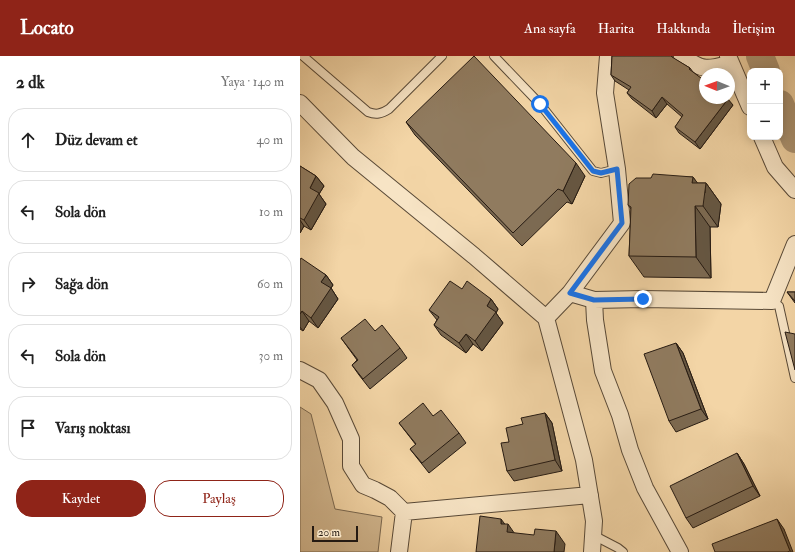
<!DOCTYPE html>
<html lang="tr">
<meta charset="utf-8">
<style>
body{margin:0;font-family:"IM FELL Double Pica",serif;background:#f2f2f2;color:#222}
.controls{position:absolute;right:12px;top:12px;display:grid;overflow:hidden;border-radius:8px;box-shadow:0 2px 10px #0003}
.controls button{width:36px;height:36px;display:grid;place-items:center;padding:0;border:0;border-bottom:1px solid #e0e0e0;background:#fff;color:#222;font:20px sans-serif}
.compass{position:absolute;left:399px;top:12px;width:36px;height:36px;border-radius:50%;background:#fff;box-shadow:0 2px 10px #0003;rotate:271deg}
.scale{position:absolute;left:12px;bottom:10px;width:46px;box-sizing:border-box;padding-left:4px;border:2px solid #251a12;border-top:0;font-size:11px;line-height:14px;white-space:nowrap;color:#251a12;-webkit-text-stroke:3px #f7e4c5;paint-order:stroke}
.stop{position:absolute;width:12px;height:12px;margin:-9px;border:3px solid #1a73e8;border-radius:50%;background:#fff}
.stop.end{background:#1a73e8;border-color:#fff;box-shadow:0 1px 4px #0008}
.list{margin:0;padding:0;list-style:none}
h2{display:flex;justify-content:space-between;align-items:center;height:52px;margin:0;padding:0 16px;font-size:17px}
h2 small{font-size:13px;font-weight:400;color:#767676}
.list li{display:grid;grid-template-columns:26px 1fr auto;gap:12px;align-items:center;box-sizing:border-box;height:64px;margin:0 8px 8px;padding:0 8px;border:1px solid #e0e0e0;border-radius:16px}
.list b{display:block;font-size:15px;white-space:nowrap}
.list em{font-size:13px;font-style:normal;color:#767676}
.actions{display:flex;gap:8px;padding:12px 16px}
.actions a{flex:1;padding:9px 0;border:1px solid #8f2418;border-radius:16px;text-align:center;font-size:14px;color:#8f2418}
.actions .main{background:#8f2418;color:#fff}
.icon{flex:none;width:22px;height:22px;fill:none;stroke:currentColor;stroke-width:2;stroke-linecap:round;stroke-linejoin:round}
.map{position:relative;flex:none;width:495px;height:496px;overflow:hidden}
header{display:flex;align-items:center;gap:24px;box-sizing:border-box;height:56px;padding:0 20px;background:#8f2418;color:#fff}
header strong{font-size:19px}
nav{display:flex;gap:22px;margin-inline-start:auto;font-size:14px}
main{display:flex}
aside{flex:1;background:#fff}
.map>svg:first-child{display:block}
</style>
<header>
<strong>Locato</strong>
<nav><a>Ana sayfa</a><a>Harita</a><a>Hakkında</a><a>İletişim</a></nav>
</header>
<main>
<aside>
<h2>2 dk<small>Yaya · 140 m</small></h2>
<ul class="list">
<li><svg class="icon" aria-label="ahead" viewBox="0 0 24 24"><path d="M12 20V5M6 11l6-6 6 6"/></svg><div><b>Düz devam et</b></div><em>40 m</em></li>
<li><svg class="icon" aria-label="left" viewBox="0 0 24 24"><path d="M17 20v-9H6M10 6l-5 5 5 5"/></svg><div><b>Sola dön</b></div><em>10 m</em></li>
<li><svg class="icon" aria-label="right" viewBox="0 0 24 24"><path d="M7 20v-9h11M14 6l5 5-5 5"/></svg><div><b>Sağa dön</b></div><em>60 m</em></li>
<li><svg class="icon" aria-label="left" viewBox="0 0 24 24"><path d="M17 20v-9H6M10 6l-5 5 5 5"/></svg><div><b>Sola dön</b></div><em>30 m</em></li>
<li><svg class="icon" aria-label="arrive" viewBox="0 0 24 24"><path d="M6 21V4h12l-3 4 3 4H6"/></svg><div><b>Varış noktası</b></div></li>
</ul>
<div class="actions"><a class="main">Kaydet</a><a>Paylaş</a></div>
</aside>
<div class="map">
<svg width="495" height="496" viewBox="0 0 495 496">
<rect width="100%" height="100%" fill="#f3d5a6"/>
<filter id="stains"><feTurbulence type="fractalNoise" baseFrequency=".005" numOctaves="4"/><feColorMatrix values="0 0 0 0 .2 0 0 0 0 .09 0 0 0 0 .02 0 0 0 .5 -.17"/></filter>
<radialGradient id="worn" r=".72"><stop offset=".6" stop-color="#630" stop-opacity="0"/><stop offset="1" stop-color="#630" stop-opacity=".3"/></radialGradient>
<path fill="#d0b58d" stroke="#7a6850" d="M0,351L11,358L35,453L82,461L78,496H0Z"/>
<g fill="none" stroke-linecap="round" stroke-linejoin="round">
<path stroke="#ad9574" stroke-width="28" d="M460,0L466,15
M480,48L495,83"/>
<g stroke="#584937" stroke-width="10">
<path id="lane" d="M3,0L68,56C76,59 81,58 89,53L142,0
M194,0L240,48L293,115L301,117L317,113
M472,245L479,250L495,322
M293,479L318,492L323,496"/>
</g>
<g stroke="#584937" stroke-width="18">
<path id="street" d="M382,0C402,15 408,14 431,7
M428,0L450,51
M0,47L53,101L174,200L246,262L284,404L294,465L292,496
M462,81L475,111L495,134
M270,237L322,167L317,113L305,37L308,0
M294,244L343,243L472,245L495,188
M246,262L270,237L294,244L295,264L303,315L320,359L330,394L345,432L380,496
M0,314L19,324L35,347L51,383V410L63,429L75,434L90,442L104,456L99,496
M104,456L290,439"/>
</g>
<use href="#lane" stroke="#f7e4c5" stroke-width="8"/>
<use href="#street" stroke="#f7e4c5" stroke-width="16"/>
</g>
<path fill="#7c6a52" stroke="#251a12" d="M312,0H372L373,2L390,12L393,16L433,49L400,93L379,77L375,71L382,61L367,48L356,62L332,43L327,37L329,34L315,25L311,19Z
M106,66L285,120L272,148L267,146L222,190L115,79Z
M0,110L16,120L24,130L19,138L26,148L11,174L4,170L0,177Z
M393,121L397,127H406L421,148L418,171H410L411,222L344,221L329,200L331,153L328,149L351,122Z
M0,204L26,219L33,229L31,232L38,243L18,272L9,265L3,275L0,273Z
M162,233L191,243L198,253L196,257L203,267L182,295L173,288L166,297L141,279L134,269L137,264L129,254Z
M487,236H495V247Z
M75,275L100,292L107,302L70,333L59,319L52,309L57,304L41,282Z
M376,287L383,297L408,363L376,376L369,365Z
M245,357L252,367L262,415L214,425L207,415L209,386L223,368Z
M133,360L159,377L166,387L129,417L110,393L116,389L99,367Z
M437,397L444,408L460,440L393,472L386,462Z"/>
<path fill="#655642" stroke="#251a12" d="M362,41L367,48L356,62L352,55Z
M428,43L433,49L400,93L395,86Z
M276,107L285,120L272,148L263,135Z
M16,120L24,130L19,138L26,148L11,174L4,164L10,132Z
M393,121L405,137L406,127L421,148L418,171L403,150L392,127Z
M395,150L410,171L411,222L396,201Z
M0,164L4,170L0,177Z
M26,219L33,229L31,232L38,243L18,272L11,262L21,226Z
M191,243L198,253L196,257L203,267L182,295L175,285L187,250Z
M2,255L9,265L3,275L0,271V258Z
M166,278L173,288L166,297L159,287Z
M376,287L383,297L408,363L401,353Z
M245,357L252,367L262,415L255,404Z
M437,397L444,408L460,440L453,430Z
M201,463L207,471L208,468L217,481L216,489L201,468Z
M477,463L484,473L493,496H490V495Z
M256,475L265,488L264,496H254Z"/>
<path fill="#907b5f" stroke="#251a12" d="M174,0L276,107L263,135L258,133L213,177L106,66Z
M312,0H371L372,1L390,12L389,13L405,25V42H427L428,43L395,86L375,71L383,59L362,41L352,55L327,37L331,31L311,19Z
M0,110L16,120L10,132L19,137L4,164L0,162Z
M353,118L393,121L392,127H406L403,150H395L396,201L329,200L331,151L328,149L329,128L336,122H351Z
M1,202L26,219L21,226L31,232L11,262L2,255L0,258V204Z
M150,225L162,233L167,225L191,243L187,250L196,256L175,285L166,278L159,287L134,269L139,261L129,254Z
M487,236H495V245Z
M65,263L75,275L82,269L100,292L63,323L52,309L58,304L41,282Z
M485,276L495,278V314Z
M376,287L401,353L369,365L344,298Z
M123,347L133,360L141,354L159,377L122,407L110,393L116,388L99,367Z
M245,357L255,404L207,415L201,387L209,386L206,372L223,368L221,362Z
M437,397L453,430L386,462L370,430Z
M180,460L201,463V468H208L207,476L234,479L235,473L256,475L254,496H176Z
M477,463L490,495L487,496H415L412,488Z"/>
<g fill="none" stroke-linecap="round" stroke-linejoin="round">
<path stroke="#1a73e8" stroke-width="5" d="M240,48L293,115L301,117L317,113L322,167L270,237L294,244L343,243"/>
</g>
<rect width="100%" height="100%" filter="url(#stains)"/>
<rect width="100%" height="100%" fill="url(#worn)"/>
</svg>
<div class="controls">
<button>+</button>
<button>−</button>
</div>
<svg class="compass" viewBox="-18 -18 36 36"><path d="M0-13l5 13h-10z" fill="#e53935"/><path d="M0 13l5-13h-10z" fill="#767676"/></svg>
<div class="scale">20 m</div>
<div class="stop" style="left:240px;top:48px"></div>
<div class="stop end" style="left:343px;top:243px"></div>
</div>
</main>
